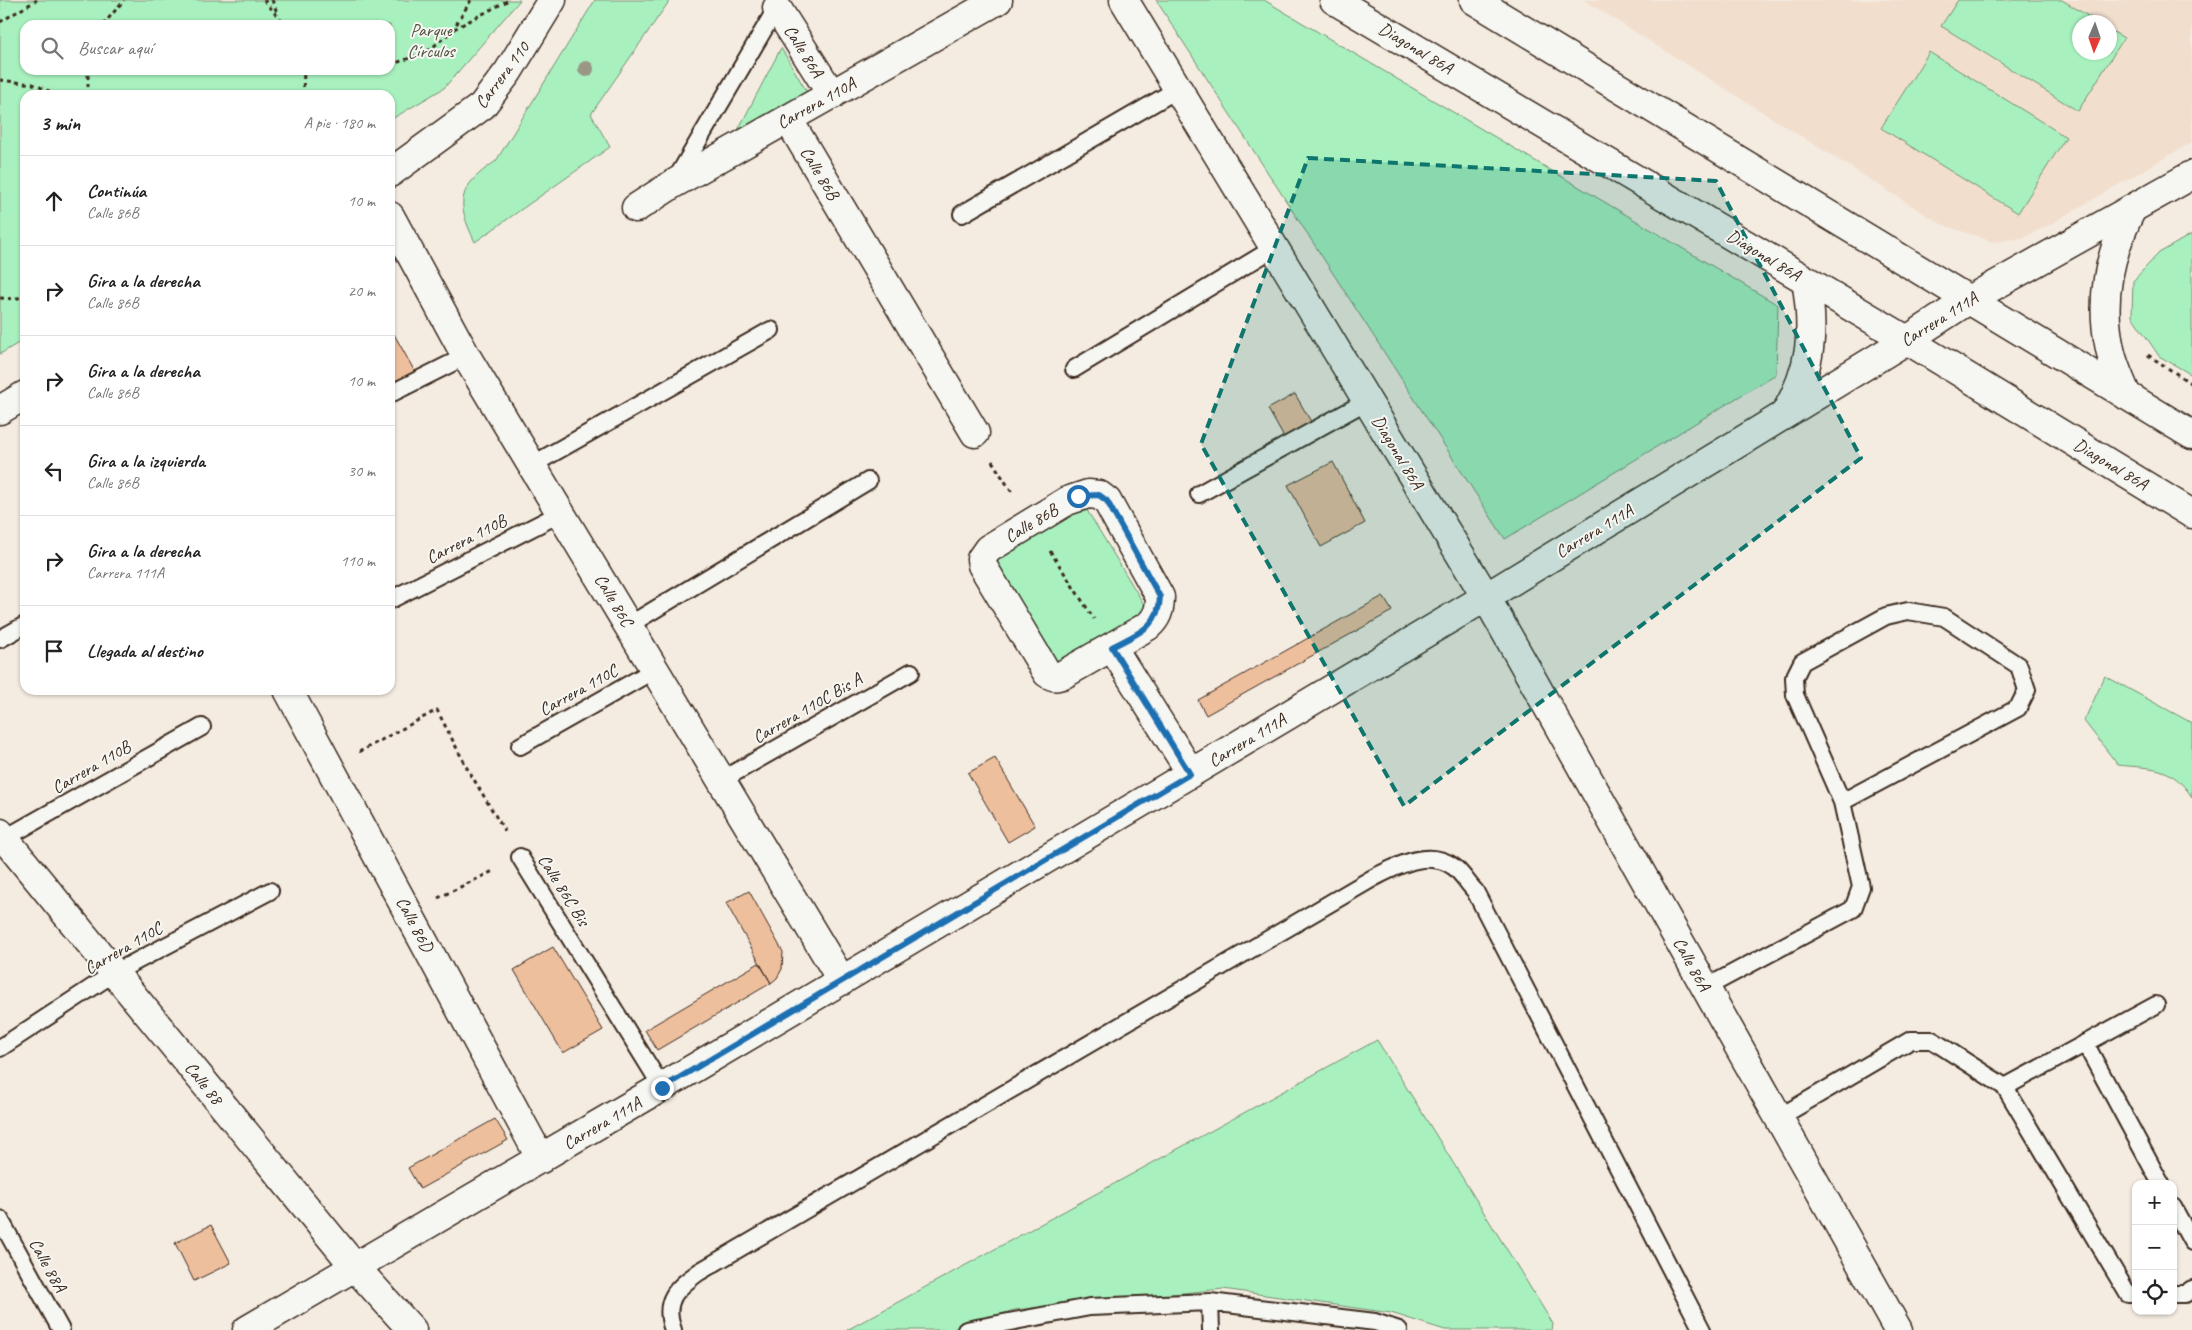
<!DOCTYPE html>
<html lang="es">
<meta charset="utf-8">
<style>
body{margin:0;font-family:Caveat,sans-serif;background:#f6f6f6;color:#222}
.controls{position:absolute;right:15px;bottom:15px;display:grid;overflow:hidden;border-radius:10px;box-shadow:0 1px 4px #0004}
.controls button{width:45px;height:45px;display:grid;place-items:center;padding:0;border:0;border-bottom:1px solid #e0e0e0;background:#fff;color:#222;font:25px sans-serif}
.compass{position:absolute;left:2072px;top:15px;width:45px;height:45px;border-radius:50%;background:#fff;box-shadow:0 1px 4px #0004;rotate:182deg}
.stop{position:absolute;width:15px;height:15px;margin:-11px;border:4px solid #1f6fb2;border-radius:50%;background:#fff}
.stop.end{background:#1f6fb2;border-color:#fff;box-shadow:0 1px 5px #0008}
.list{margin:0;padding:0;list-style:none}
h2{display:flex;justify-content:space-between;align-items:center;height:65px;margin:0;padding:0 20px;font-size:21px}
h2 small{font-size:16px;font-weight:400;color:#767676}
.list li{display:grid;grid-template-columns:32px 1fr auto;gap:15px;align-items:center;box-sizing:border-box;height:90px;padding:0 20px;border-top:1px solid #e0e0e0}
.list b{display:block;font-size:19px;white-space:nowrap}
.list p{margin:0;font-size:16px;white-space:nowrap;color:#767676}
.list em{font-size:16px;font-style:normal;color:#767676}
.icon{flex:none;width:28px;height:28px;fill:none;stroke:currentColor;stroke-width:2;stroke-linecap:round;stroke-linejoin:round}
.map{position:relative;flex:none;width:2192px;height:1330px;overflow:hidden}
.search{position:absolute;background:#fff;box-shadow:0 1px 4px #0004;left:20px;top:20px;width:375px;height:55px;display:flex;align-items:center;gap:12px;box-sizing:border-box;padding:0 18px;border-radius:15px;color:#767676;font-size:19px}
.panel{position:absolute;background:#fff;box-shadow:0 1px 4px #0004;left:20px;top:90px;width:375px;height:605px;border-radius:15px}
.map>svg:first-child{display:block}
</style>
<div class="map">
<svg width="2192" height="1330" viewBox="0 0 2192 1330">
<rect width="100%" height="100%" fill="#f4ebe1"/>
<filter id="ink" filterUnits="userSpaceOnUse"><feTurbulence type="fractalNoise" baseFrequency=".02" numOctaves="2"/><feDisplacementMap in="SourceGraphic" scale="10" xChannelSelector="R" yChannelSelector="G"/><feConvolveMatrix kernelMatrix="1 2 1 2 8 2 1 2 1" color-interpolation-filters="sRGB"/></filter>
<g filter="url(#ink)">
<path fill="#f2decd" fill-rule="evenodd" d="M1584,0H2192V142L2047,226L2022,238L1993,242L1941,224ZM2080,22H2110V52H2080Z"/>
<path fill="#a8f1bf" stroke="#728e6e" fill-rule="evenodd" d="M0,0H520L444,88L390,120V95H25V339L0,354ZM25,25H390V70H25Z
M595,0H670L591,114L610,147L475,242C455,201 458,187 496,161Z
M1156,0H1264L1778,305L1776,374L1505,539Z
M1958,0H2062L2098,22H2080V52H2110V30L2124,38L2078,111L1941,26Z
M781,48L807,92L737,132Z
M1929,52L2066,137L2018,213L1881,128Z
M2192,234V375L2159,356L2132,316L2133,281L2159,253Z
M1082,502L1151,616L1053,671L984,556Z
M2105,676L2192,723V797C2170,764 2153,769 2118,765L2084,721Z
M1377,1040L1553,1324L1552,1330H1445L1391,1313L1223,1289L1014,1310L951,1330H847Z"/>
<path fill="#eebf9d" stroke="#3b2a1e" d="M390,327L415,372L390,386Z
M1295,394L1313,425L1286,441L1268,409Z
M1333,462L1365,523L1321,547L1288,485Z
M1383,596L1392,611L1206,715L1198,700Z
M995,758L1035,826L1008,842L968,773Z
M749,891L783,952L782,969L777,978L771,983L726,903Z
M553,947L603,1030L563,1053L514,970Z
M759,963L771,983L657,1050L645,1030Z
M495,1119L508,1140L420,1189L408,1168Z
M211,1225L231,1263L194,1281L175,1243Z"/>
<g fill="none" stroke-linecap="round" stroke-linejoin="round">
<g stroke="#3b2a1e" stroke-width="20">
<path id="service" d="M676,179L780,2
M962,214L1178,89
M1074,369L1274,248
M390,394L466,356
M532,465L771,330
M1199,494L1367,401
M390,600L561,513
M629,625L868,481
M0,639L25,625
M520,746L656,669
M722,780L911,672
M0,841L202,727
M520,857L662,1087
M1705,988L1853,909L1861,887L1842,802L1795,695L1794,678L1802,662L1886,616L1908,611L1944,617L2019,666L2027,690L2018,708L1842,802
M2085,1043L2161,1184
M0,1048L114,973L270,891
M2005,1087L2156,1005
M1778,1118L1911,1040H1932L2005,1087L2128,1294H2136
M2173,1207L2192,1242
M0,1219L61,1330
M2173,1294H2185L2192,1289
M1210,1302L1211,1330
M673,1330C662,1300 677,1288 699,1272L1373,878C1397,866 1429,848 1454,867C1462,873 1468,884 1475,891L1702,1330
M966,1330L1090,1307L1210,1302L1375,1322L1399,1330"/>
</g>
<g stroke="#3b2a1e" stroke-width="31">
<path id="minor" d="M1124,0L1486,597L1898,1330
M777,8L832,95
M788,119L975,433
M390,173L482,106L508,72L552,0
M636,208L673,184L998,0
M390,216L466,356L842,981
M0,410L25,395
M1088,494L1099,495L1107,501L1160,597C1160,610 1157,618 1148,626L1064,674C1057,677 1054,678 1047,673L982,565L981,559L988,549L1067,501Z
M1112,647L1191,773
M288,690L541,1159
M0,833L355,1267L412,1330
M247,1330L662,1087L1191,773L1486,597L1907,340L1967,301L2192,175"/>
</g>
<g stroke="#3b2a1e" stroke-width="31">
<path id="tertiary" d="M1334,0L1907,340L2192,514
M1474,0L2192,435
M2127,396C2121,381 2113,365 2110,349C2099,299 2109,254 2132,209
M1785,414C1812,368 1815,332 1806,280"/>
</g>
<path stroke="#3b2a1e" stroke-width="3" stroke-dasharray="4 4" stroke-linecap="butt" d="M264,0L285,25
M272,0L278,15
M0,22L37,0
M103,25L124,0
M454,29L509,0
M390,65L427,52L453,30L471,0
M0,80L33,84L58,95
M88,95V70
M303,95L304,70
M0,298L14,299L25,296
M2148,355L2192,384
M992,461L1013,494
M1050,551L1094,619
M359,752L437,710L467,768L507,835
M438,898L495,870"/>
<use href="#service" stroke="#f6f6f2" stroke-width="16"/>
<use href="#minor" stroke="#f6f6f2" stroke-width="28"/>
<use href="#tertiary" stroke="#f6f6f2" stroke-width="28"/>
</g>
<circle fill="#9a9787" cx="586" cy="69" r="8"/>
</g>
<g fill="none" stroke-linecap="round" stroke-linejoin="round" filter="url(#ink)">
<path stroke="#1f6fb2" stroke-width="6" d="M662,1088L1190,774L1112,647C1136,634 1159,628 1160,597L1107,501L1099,495L1078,496"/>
</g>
<path fill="#0f766e" fill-opacity="0.2" stroke="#0f766e" stroke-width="4" stroke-dasharray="10 6" stroke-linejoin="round" d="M1308,158L1716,181L1861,458L1404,806L1201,444Z"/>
<g text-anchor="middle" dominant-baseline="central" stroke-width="4" stroke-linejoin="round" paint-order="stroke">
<g font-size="18" fill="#51523e" stroke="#f6f6f2">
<text x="431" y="30">Parque<tspan x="431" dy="21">Círculos</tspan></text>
</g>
<g font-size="18" fill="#3b2a1e" stroke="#f6f6f2">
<text transform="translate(1416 48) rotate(31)">Diagonal 86A</text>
<text transform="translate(804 51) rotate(58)">Calle 86A</text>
<text transform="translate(502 75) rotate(-53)">Carrera 110</text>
<text transform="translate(816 103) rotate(-29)">Carrera 110A</text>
<text transform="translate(820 173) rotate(59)">Calle 86B</text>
<text transform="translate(1764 255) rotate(31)">Diagonal 86A</text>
<text transform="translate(1939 319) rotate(-32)">Carrera 111A</text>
<text transform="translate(1398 452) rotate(59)">Diagonal 86A</text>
<text transform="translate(2111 464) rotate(31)">Diagonal 86A</text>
<text transform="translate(1031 523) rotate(-31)">Calle 86B</text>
<text transform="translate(1594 531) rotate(-31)">Carrera 111A</text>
<text transform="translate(466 539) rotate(-27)">Carrera 110B</text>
<text transform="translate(614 600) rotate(59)">Calle 86C</text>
<text transform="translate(578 690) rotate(-29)">Carrera 110C</text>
<text transform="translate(807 708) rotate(-30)">Carrera 110C Bis A</text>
<text transform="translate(1247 740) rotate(-31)">Carrera 111A</text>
<text transform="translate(91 767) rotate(-30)">Carrera 110B</text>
<text transform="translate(564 890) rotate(58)">Calle 86C Bis</text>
<text transform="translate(415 924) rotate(62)">Calle 86D</text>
<text transform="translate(123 948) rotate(-30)">Carrera 110C</text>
<text transform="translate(1692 964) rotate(61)">Calle 86A</text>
<text transform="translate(204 1083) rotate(51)">Calle 88</text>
<text transform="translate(602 1123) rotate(-30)">Carrera 111A</text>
<text transform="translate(48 1265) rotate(61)">Calle 88A</text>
</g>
</g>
</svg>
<div class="controls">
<button>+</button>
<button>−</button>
<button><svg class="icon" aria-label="locate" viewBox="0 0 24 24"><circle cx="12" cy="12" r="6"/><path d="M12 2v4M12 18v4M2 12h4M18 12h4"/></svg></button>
</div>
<svg class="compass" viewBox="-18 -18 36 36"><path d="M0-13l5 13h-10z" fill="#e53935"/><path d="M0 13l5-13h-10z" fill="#767676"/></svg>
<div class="stop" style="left:1078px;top:496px"></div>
<div class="stop end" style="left:662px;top:1088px"></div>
<div class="search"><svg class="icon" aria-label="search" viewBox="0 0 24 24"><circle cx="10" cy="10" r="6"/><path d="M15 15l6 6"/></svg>Buscar aquí</div>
<section class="panel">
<h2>3 min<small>A pie · 180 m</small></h2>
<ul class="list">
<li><svg class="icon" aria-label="ahead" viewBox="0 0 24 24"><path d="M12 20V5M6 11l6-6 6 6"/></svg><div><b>Continúa</b><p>Calle 86B</p></div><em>10 m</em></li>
<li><svg class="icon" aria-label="right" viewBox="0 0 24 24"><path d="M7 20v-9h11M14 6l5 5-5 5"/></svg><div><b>Gira a la derecha</b><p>Calle 86B</p></div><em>20 m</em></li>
<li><svg class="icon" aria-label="right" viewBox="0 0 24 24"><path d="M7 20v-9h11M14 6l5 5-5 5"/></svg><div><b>Gira a la derecha</b><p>Calle 86B</p></div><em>10 m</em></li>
<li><svg class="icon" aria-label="left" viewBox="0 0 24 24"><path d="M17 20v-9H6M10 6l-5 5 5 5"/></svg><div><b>Gira a la izquierda</b><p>Calle 86B</p></div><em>30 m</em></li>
<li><svg class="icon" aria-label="right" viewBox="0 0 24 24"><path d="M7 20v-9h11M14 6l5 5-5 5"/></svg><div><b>Gira a la derecha</b><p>Carrera 111A</p></div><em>110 m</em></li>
<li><svg class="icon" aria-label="arrive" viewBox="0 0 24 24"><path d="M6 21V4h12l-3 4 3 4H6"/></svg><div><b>Llegada al destino</b></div></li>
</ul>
</section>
</div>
